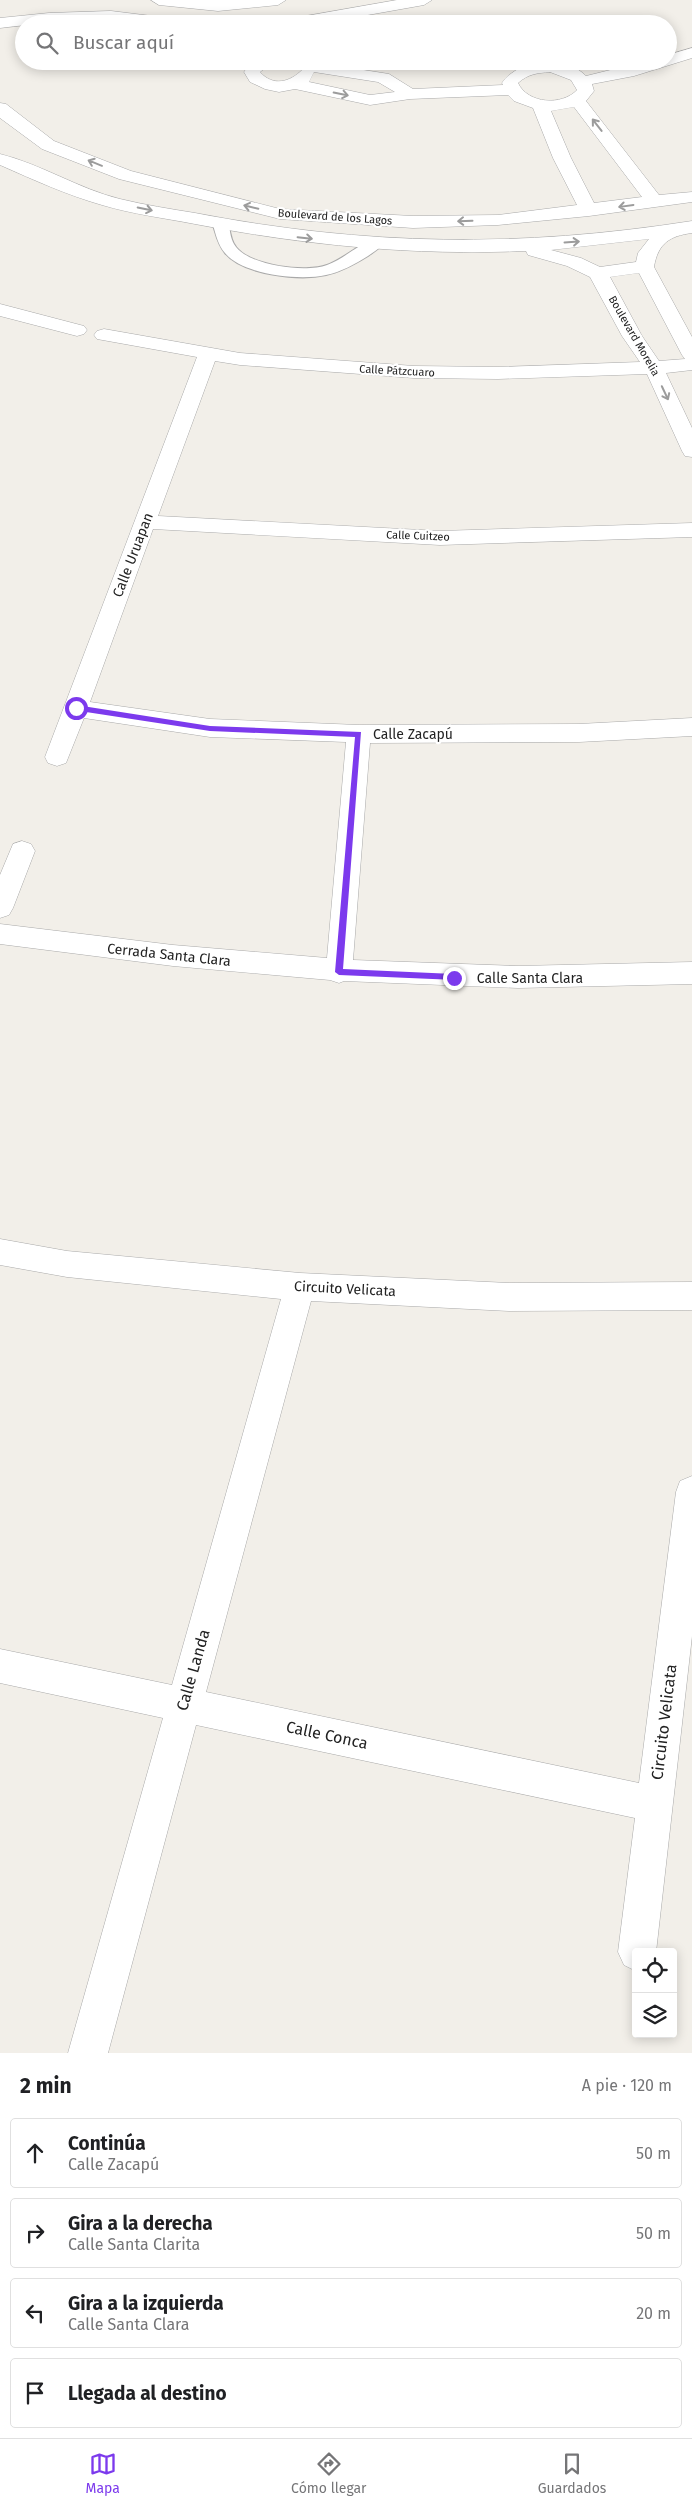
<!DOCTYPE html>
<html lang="es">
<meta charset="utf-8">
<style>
body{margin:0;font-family:"Fira Sans",sans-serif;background:#f6f6f6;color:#202124}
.controls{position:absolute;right:15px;bottom:15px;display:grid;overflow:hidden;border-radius:5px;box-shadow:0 2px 12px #0003}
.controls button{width:45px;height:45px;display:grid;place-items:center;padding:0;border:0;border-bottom:1px solid #e0e0e0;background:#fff;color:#202124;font:25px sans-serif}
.stop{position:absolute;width:15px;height:15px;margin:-11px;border:4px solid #7c3aed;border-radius:50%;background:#fff}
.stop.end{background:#7c3aed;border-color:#fff;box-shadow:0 1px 5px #0008}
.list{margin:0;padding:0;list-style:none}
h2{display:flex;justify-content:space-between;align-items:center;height:65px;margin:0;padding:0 20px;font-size:21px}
h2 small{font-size:16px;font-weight:400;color:#757577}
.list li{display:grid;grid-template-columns:32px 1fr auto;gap:15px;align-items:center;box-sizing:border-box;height:70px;margin:0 10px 10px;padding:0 10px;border:1px solid #e0e0e0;border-radius:5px}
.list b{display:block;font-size:19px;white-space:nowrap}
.list p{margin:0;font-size:16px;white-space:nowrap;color:#757577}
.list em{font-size:16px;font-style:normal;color:#757577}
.icon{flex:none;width:28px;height:28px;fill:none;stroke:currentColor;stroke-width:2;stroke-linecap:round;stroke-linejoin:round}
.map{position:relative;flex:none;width:692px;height:2053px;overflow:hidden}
.search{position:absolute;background:#fff;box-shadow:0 2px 12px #0003;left:15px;right:15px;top:15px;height:55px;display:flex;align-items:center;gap:12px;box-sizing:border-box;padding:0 18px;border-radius:28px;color:#757577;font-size:19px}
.sheet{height:385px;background:#fff}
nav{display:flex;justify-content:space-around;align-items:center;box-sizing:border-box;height:70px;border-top:1px solid #e0e0e0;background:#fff;font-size:14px;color:#757577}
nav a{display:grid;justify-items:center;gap:2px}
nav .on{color:#7c3aed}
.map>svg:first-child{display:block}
</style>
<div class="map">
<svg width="692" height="2053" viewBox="0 0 692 2053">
<rect width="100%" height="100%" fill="#f2efe9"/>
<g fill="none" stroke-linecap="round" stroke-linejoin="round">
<g stroke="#a9a9a9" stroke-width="2">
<path id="lane" d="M221,220L229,225C230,232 231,241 236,247C251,266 306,273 327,265C344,259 358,244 375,239L383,244C379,249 373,252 368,256C355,264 341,272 326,275C300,281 243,275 225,253C218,245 216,235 213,225Z"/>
</g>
<g stroke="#a9a9a9" stroke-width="1">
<path id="street" d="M151,0H286L278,5L218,11L159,5Z
M397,0H432L424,5L317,24H281L289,19Z
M111,11L176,19L184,24C159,24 135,22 110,21C73,20 35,24 0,28V18L49,13Z
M692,48V58L634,76L592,84L594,91L586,101L659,195L692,192V202L589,216L498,225L413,228L280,219L119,179L42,149L0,118V103L6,104L54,141L131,171L280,209L413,216L498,215L577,205L553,158L533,108L514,101L508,95L410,99L370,105L295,89L279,92L265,89L250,82L244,72L252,61H274L260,72C273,87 290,82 302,70L297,66L299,62L306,61L389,74L413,89L503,85L502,83C518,59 565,54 586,76L647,61H668V55ZM314,72L378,82L395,92L370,95L309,82ZM550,72L571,80L577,90C562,106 528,104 518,83C528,74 537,73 550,72ZM574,107L642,197L594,203L571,158L551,111Z
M0,154C41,164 79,189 120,199C145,205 170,209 195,213C367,246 519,248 692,221V233C670,236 658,243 654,267L692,337V370L666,373L692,428V457L685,456L682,451L647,374L498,379L414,378L240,365L215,361L158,516L440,531L692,523V537L440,545L153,529L90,702L210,719L359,725L579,724L692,718V736L579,742L370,743L353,960L518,966L692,962V984L518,988L344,981L339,983L330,980L173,966L0,944V924L173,945L327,958L346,742L210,737L84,718L66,763L57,766L48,763L45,757L197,357L97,339L94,335L97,331L104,329L240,353L414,366L498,367L640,362L622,336L590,277L567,266L528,255L526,251C414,256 304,245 195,224C164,218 132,214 102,205C67,195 34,180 0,165ZM649,239L638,253L636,262L600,267L581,258L551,250ZM639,273L682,355L685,359L659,361L642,336L610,277Z
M0,304L84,326L87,330L84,334L77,336L0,316Z
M22,841L31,844L35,851L13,908L9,915L0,918V875L13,844Z
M0,1239L67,1251L300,1273L509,1283L692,1282V1310L509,1311L311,1301L206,1692L639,1783L676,1492L680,1481L692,1476V1636L656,1952H636V1971L624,1965L618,1952L635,1818L196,1725L108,2053H68L163,1718L0,1683V1649L172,1685L281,1299L67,1277L0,1265Z"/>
</g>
<use href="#lane" fill="#fff" fill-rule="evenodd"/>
<use href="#street" fill="#fff" fill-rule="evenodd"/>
</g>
<defs><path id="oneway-shaft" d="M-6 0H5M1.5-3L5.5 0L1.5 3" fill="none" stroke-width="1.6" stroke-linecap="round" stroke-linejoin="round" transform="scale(1.25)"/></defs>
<g stroke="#9c9c9c">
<use href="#oneway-shaft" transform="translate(341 94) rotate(11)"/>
<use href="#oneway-shaft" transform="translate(597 125) rotate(-128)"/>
<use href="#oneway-shaft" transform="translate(95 163) rotate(-158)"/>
<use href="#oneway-shaft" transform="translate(626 206) rotate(172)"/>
<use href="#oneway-shaft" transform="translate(251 207) rotate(-167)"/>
<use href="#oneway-shaft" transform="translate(145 209) rotate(12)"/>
<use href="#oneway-shaft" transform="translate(465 221) rotate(178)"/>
<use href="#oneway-shaft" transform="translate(305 238) rotate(6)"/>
<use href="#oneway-shaft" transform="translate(572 242) rotate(-4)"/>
<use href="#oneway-shaft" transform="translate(665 393) rotate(65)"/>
</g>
<path fill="#7c3aed" d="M76,705L210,726L361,732L343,969L454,974L458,978L456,980L339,975L335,972L355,737L210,731L73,710L72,708Z"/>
<g text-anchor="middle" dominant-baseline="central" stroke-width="4.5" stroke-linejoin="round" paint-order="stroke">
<g font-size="11" fill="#222" stroke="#fff">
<text transform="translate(335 217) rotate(4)">Boulevard de los Lagos</text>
<text transform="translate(634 336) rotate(60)">Boulevard Morelia</text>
<text transform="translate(397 371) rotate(3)">Calle Pátzcuaro</text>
<text transform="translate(418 536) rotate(2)">Calle Cuitzeo</text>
</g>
<g font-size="14" fill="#222" stroke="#fff">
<text transform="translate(133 555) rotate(-69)">Calle Uruapan</text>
<text x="413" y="734">Calle Zacapú</text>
<text transform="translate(169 955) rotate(6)">Cerrada Santa Clara</text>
<text x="530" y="978">Calle Santa Clara</text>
<text transform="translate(345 1289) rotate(3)">Circuito Velicata</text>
</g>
<g font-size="16" fill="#222" stroke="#fff">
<text transform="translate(193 1670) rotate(-74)">Calle Landa</text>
<text transform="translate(664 1722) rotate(-83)">Circuito Velicata</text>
<text transform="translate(327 1735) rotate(12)">Calle Conca</text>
</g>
</g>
</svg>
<div class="controls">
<button><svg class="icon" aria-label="locate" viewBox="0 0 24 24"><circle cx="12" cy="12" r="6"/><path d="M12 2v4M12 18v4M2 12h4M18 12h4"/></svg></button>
<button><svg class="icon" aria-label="layers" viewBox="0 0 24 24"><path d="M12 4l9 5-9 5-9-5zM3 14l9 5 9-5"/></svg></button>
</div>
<div class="stop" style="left:76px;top:708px"></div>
<div class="stop end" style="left:454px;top:978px"></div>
<div class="search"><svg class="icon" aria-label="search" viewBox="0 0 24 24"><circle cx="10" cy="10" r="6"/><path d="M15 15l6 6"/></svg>Buscar aquí</div>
</div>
<section class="sheet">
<h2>2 min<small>A pie · 120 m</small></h2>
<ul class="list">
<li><svg class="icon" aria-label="ahead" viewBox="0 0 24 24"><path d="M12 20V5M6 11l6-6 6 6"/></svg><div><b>Continúa</b><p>Calle Zacapú</p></div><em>50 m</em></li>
<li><svg class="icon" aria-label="right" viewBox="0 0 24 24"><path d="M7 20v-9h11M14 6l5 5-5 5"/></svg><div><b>Gira a la derecha</b><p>Calle Santa Clarita</p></div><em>50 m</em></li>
<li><svg class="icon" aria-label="left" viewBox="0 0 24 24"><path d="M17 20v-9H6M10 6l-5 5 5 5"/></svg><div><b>Gira a la izquierda</b><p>Calle Santa Clara</p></div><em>20 m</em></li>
<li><svg class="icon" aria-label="arrive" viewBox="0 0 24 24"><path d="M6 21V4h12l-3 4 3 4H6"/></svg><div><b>Llegada al destino</b></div></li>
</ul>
</section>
<nav>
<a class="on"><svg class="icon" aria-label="map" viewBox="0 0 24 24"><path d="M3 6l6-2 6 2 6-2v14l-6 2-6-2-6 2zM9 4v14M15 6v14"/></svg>Mapa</a>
<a><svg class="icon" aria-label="directions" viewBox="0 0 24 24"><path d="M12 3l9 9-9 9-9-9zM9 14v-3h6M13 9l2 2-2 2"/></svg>Cómo llegar</a>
<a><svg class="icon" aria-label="saved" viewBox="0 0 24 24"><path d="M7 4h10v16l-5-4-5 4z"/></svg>Guardados</a>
</nav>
